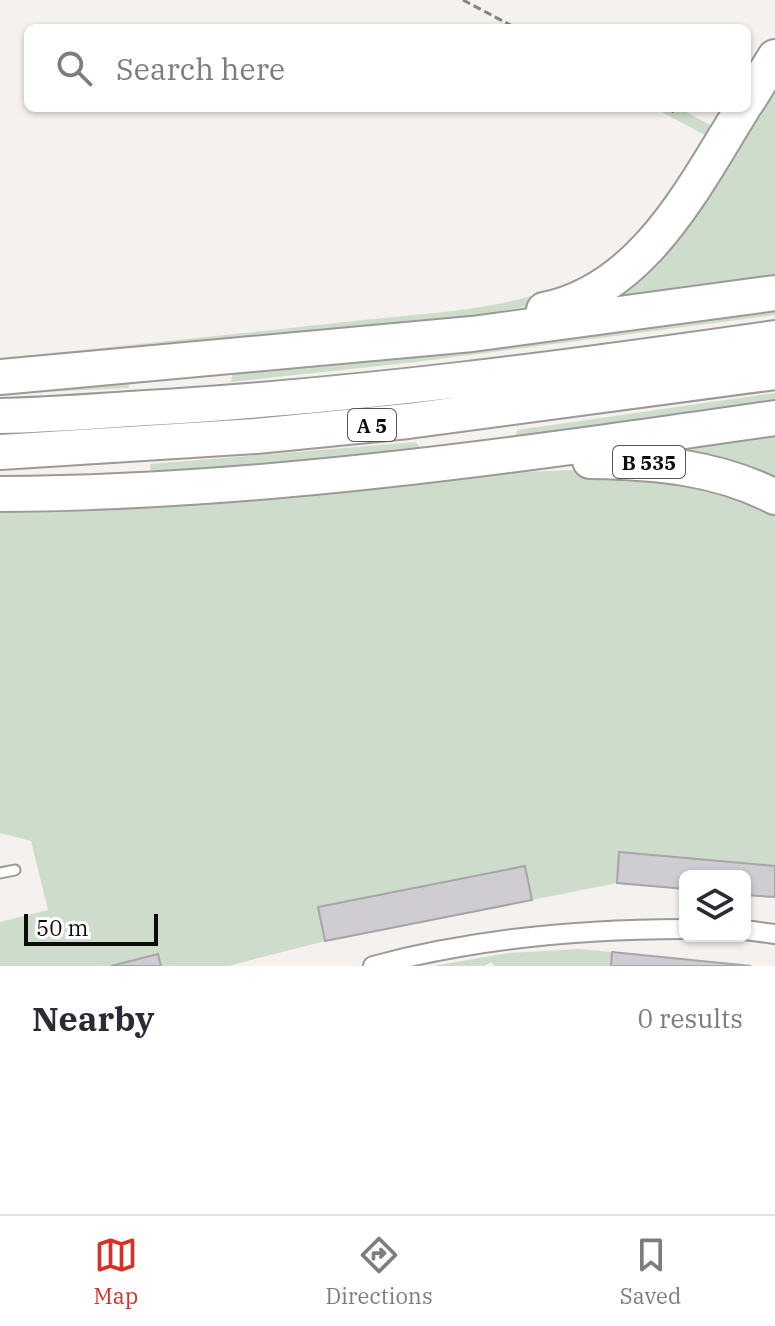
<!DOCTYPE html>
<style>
body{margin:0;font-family:"IBM Plex Serif",serif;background:#f7f7f7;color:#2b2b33}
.controls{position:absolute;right:24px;bottom:24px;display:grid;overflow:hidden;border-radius:12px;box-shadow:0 2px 6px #0004}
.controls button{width:72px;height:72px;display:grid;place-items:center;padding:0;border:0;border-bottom:2px solid #e1e1e2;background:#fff;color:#2b2b33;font:40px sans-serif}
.scale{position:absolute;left:24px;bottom:20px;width:134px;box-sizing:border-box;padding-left:8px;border:4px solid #0e0c0b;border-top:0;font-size:22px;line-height:28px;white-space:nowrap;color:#0e0c0b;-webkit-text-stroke:6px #fff;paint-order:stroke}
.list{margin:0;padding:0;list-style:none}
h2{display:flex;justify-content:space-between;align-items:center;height:104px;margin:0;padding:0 32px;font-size:34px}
h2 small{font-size:26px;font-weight:400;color:#7c7c81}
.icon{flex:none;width:44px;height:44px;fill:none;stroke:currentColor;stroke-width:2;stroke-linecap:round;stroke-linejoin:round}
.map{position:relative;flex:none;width:775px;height:966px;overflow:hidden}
.search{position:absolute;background:#fff;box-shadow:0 2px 6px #0004;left:24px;right:24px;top:24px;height:88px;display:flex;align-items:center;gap:20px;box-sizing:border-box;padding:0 28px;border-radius:12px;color:#7c7c81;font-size:30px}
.sheet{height:248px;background:#fff}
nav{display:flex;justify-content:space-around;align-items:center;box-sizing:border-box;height:112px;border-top:2px solid #e1e1e2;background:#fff;font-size:22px;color:#7c7c81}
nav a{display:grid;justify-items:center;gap:4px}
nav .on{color:#d93025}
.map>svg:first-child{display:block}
</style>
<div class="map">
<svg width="775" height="966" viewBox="0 0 775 966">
<rect width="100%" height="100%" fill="#f5f1ee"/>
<path fill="#ceddcb" d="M775,74V284L583,311Z
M654,108H679L712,126L647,239L550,303L469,316L0,370V358C115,347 230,335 345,322C424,312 538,312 603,263C647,230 677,182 705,135Z
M775,300V315L416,362L231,382L234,366Z
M127,374L129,388L0,394V386Z
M775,393V410L515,440L517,430Z
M775,427V488L624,454Z
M416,442L425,454L151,474L150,464Z
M624,468L775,505V866L619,853L617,883L532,900L524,866L318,907L325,941L228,966H161L158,954L111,966H0V922L48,910L31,841L0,833V501L320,493L522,472Z
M578,949L612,952L611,966H494L492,962L484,966H433L508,953Z"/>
<path fill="#cfcdd1" stroke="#a7a5a9" stroke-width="2" d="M619,852L775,866V897L745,895V876H685V889L617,883Z
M525,866L532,900L325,941L318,907Z
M612,952L751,966H611Z
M158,954L161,966H111Z"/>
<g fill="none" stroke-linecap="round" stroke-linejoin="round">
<g stroke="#9c9996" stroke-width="13">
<path id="service" d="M0,873L15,870"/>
</g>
<g stroke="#9c9996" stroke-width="22">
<path id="minor" d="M745,930L775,934
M373,966C473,939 581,929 685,929"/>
</g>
<g stroke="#9c9996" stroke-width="38">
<path id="motorway" d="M747,102L775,57
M544,310C644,290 694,186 743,108
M0,377L472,334L775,293
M0,416C49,415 97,411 146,408C357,396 566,368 775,338
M0,452L256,436L408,421L775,372
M590,461C655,462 717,467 775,497
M0,494C260,493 518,455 775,418"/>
</g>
<path stroke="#868381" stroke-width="3" stroke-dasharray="8 4" stroke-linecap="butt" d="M463,0L516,28
M667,108L674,112"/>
<use href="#service" stroke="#fff" stroke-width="9"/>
<use href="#minor" stroke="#fff" stroke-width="18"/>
<use href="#motorway" stroke="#fff" stroke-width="34"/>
</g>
<g text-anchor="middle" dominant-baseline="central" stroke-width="8" stroke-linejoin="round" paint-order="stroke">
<g fill="#fff" stroke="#565554" stroke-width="2">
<rect x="348" y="409" width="48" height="32" rx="6"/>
<rect x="613" y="446" width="72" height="32" rx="6"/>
</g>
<g font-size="20" font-weight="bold" fill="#0e0c0b">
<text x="372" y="425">A 5</text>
<text x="649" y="462">B 535</text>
</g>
</g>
</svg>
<div class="controls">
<button><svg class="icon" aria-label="layers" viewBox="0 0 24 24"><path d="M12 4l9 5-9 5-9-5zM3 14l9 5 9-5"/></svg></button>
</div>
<div class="scale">50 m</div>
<div class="search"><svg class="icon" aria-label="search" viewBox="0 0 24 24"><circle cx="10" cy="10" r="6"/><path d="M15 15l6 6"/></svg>Search here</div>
</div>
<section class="sheet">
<h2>Nearby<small>0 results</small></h2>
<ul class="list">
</ul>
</section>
<nav>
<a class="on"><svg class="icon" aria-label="map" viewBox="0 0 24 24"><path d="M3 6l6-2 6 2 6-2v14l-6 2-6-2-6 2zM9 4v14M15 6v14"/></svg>Map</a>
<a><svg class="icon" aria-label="directions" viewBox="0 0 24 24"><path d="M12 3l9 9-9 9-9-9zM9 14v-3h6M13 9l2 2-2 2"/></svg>Directions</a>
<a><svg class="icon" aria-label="saved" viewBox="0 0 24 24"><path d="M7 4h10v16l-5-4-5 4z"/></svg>Saved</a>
</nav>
